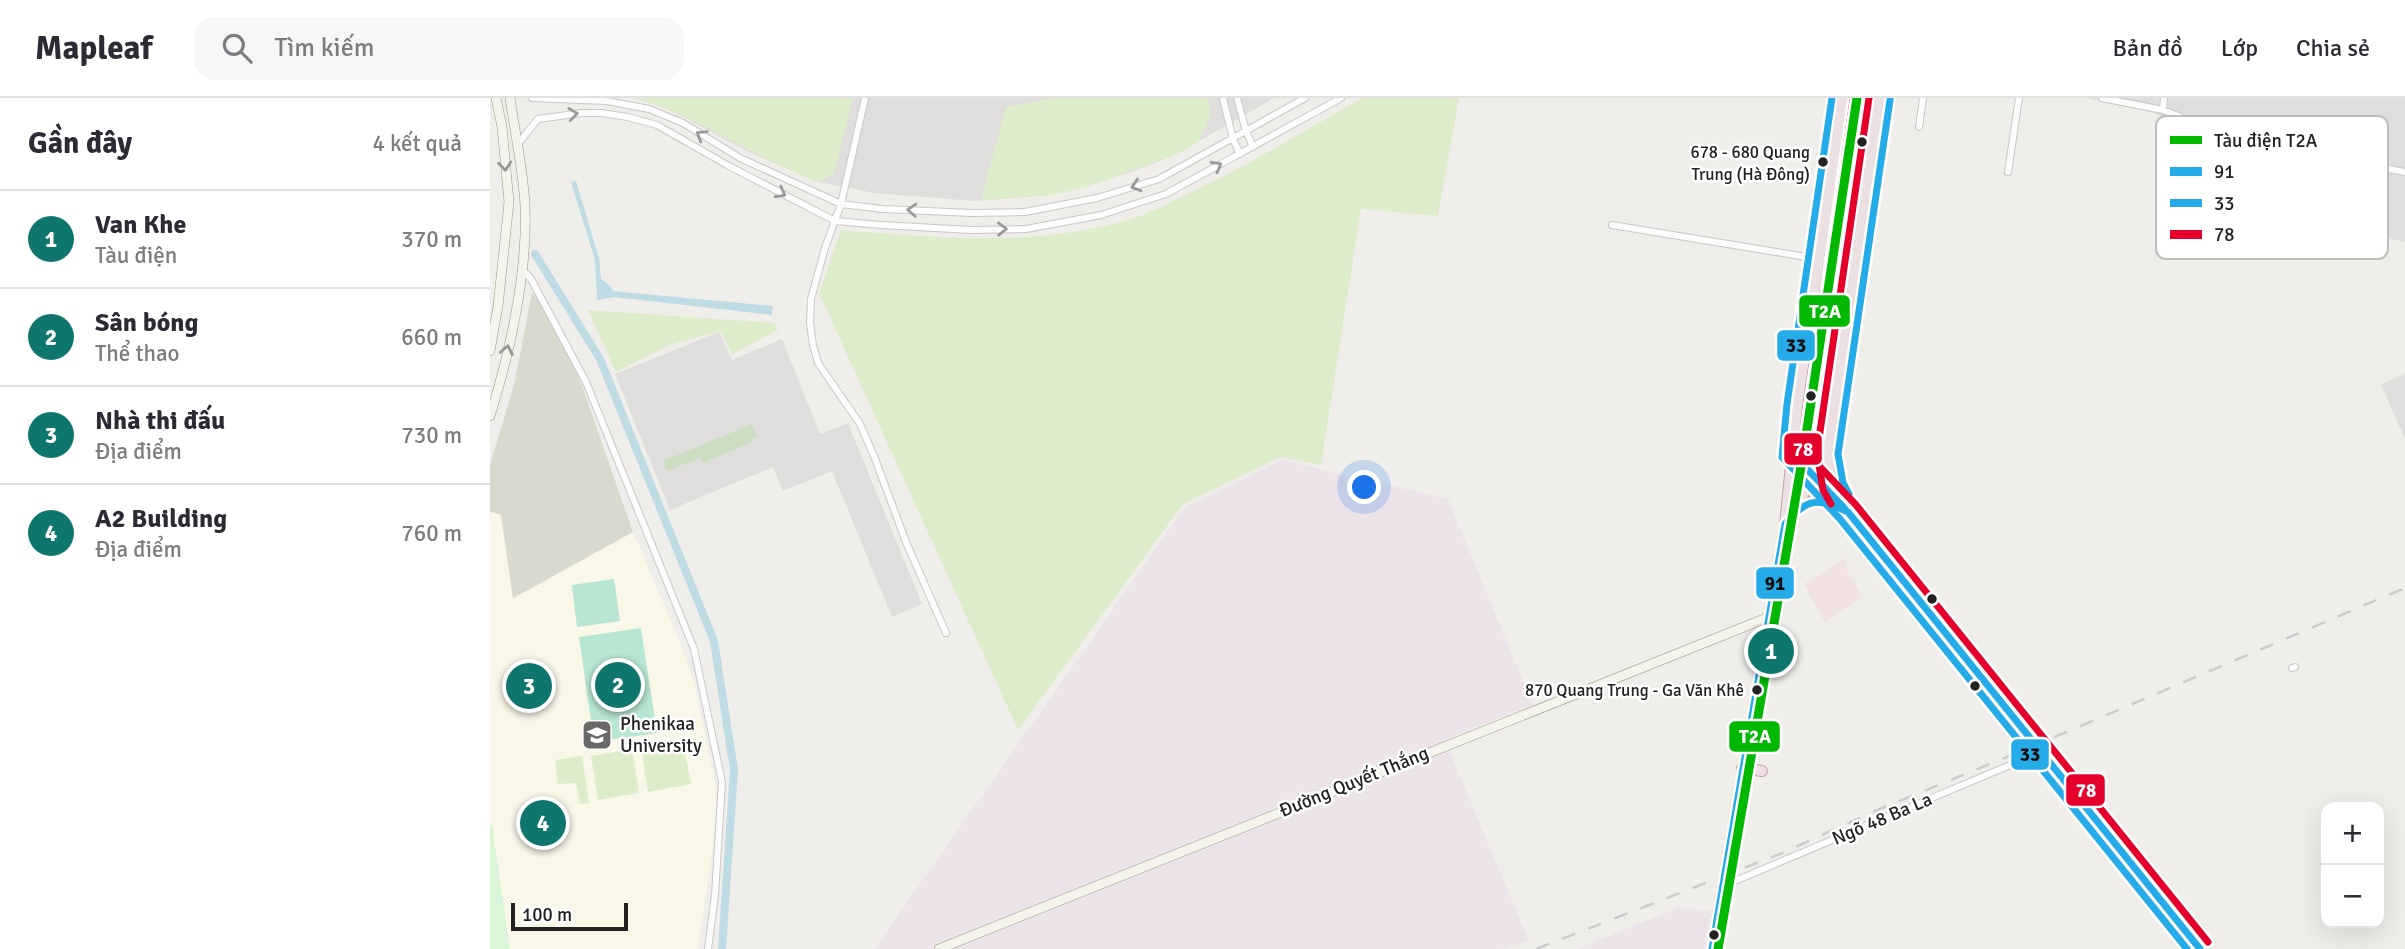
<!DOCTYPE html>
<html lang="vi">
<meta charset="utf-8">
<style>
body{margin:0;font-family:Signika,sans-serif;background:#f7f7f7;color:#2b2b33}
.controls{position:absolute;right:21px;bottom:21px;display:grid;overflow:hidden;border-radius:14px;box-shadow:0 7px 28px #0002}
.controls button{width:63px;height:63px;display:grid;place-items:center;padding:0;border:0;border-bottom:2px solid #e1e1e2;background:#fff;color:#2b2b33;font:35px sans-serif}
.scale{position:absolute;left:21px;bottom:18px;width:117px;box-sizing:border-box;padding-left:7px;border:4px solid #222;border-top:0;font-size:19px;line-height:24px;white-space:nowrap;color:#222;-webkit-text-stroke:5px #fff;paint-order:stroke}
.you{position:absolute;left:875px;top:390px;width:24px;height:24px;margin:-18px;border:5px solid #fff;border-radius:50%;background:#1a73e8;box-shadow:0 0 0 10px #1a73e833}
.badge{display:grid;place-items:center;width:46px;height:46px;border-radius:50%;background:#0f766e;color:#fff;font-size:23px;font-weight:700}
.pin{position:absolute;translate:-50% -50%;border:4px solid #fff;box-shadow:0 2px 7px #0006}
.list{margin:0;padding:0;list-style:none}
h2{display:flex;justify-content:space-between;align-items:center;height:91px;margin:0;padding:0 28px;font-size:30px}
h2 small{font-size:23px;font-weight:400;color:#7c7c81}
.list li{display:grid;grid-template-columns:46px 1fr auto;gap:21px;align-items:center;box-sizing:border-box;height:98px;padding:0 28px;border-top:2px solid #e1e1e2}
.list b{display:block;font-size:26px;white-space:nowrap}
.list p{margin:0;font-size:23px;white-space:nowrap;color:#7c7c81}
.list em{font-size:23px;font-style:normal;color:#7c7c81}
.icon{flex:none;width:38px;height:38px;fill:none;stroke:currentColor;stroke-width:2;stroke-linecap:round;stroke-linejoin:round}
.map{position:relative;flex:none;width:1915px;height:851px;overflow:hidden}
header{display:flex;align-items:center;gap:42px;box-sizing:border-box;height:98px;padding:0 35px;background:#fff;border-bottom:2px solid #e1e1e2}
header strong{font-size:33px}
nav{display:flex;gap:38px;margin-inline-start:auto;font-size:24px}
.search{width:490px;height:63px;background:#f7f7f7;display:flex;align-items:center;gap:18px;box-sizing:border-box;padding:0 24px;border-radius:21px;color:#7c7c81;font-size:26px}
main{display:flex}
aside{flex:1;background:#fff}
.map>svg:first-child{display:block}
</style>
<header>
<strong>Mapleaf</strong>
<div class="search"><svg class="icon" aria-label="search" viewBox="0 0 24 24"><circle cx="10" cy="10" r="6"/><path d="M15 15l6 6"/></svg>Tìm kiếm</div>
<nav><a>Bản đồ</a><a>Lớp</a><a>Chia sẻ</a></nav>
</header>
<main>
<aside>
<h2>Gần đây<small>4 kết quả</small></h2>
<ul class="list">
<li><span class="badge">1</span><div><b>Van Khe</b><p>Tàu điện</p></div><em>370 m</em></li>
<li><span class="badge">2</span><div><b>Sân bóng</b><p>Thể thao</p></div><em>660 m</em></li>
<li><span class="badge">3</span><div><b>Nhà thi đấu</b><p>Địa điểm</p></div><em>730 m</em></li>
<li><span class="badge">4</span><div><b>A2 Building</b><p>Địa điểm</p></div><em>760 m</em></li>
</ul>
</aside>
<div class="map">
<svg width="1915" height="851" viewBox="0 0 1915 851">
<rect width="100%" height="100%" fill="#f0eeeb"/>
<path fill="#dfdedc" d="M143,0H784L685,57L642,74L563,97L484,103L384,95L328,84L261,55L172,8Z
M1597,0H1915V144L1837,128L1747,97L1723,42L1662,14Z
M229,234L242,262L292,241L330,336L358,325L432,506L402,519L342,373L293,393L283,369L180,412L125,276Z
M1915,275V341L1891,287Z"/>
<path fill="#f1e3e1" d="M1354,461L1358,466L1355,469L1373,498L1335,525L1314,486Z"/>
<path fill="#ede4e9" d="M792,362L958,401L1043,607L955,642L1039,843L1012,851H384L694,410Z
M1190,809L1221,813L1214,851H1087Z"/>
<path fill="#f8f7e8" d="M0,413L11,417L23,501L143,434L189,542L204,585L226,689L223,748L208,851H0Z"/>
<path fill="#d9d9cd" d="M42,195L51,202L90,282L143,434L23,500L11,417L0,413V367L24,287Z"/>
<path fill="#ddeccb" d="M143,0H363L344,76L328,84C265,60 208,18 143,0Z
M565,0H718L721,16L709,44L685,57L600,88L563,97L491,102L516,9Z
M872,0H969L948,118L871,111L831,367L791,359L693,406L528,632L329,195L351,132C450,140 550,150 647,119C663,114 679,104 695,97C756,69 814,33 872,0Z
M98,212L284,225L288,232L242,256L230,233L179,247L126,274Z
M193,644L201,686L158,694L151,650Z
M142,651L149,695L108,702L101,658Z
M92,658L99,705L90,706L86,685L68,686L65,662Z"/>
<path fill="#cbdec1" d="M262,326L267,339L262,341V344L213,365L210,360L177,373L173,363Z"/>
<path fill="#daf5da" d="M0,727H2L20,851H0Z"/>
<path fill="#b7e6d2" d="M124,481L130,523L87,529L82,487Z
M151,530L167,635L104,644L89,539Z"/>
<path fill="#bfdbe3" d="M86,83L109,160L111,181L119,187L123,193L283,208L282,217L124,199L107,202L105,162L81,84Z"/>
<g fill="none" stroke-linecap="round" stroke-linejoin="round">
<path stroke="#bfdbe3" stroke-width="8" d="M45,156L110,261L224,543L244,672L232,851"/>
<g stroke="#c9c8c7" stroke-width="8">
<path id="street" d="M42,0L117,3L159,11L193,25L250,60L351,106L393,111L482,115L535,114L607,100L669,81L815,0
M375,0L351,106L335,150L321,201L320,225L323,247L328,265L370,326L384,358L416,444L456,535
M733,0L743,41L750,56
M747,0L756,33L763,49
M1612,0L1673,12L1763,48L1829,57L1915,74
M1673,12L1674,0
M1429,29L1433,0
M27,47L48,21L92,15H111L138,19L167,27L239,68L345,123L391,127L481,132L536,131L611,117L676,96L851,0
M1518,74L1529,0
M1122,127L1365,167
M33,172L41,181L96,284L204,551L232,684L225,797L218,851
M1802,570L1805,569
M1233,788L1551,654"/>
</g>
<g stroke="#999a82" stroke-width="10">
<path id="secondary" d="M0,253L8,208L19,104L12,29L6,0
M0,318C20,255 38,173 35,107C33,71 25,35 20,0
M449,851L1279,519"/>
</g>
<g stroke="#c5a2ac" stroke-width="12">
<path id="highway" d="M1302,355L1358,414L1710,851
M1337,356L1343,389L1350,400
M1306,413C1320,398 1334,403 1351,411
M1297,424L1337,356L1390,0
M1284,488L1299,491
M1252,670L1272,673
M1222,851L1295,426L1307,308L1353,0"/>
</g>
<use href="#street" stroke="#fdfcfc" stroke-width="6"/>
<use href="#secondary" stroke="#f4f4ed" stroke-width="9"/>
<use href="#highway" stroke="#ece0e2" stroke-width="10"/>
<path stroke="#ccc" stroke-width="2.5" stroke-dasharray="14 14" stroke-linecap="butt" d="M1262,689L1264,637
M1046,851L1290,756L1385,713L1546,647L1915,490"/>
<g stroke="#fff" stroke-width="12">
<path id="bus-1" d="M1302,355L1355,411
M1222,851L1295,426C1318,399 1327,400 1358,414L1710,851"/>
</g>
<g stroke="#fff" stroke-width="12">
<path id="bus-2" d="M1342,0L1297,306L1292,359L1350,421L1697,851
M1359,396L1353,385L1348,356L1400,2"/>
</g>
<g stroke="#fff" stroke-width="12">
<path id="bus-3" d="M1363,2L1313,351L1366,407L1718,844
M1341,406L1333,392L1327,354L1379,0"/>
</g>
<use href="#bus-1" stroke="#26abe9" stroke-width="7"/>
<use href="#bus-2" stroke="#26abe9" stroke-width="7"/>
<use href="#bus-3" stroke="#e4002b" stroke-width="7"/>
<g stroke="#fff" stroke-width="14">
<path id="metro-1" d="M1228,851L1314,351L1367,0"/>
</g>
<use href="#metro-1" stroke="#02b802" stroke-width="9"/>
</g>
<defs><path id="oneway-chevron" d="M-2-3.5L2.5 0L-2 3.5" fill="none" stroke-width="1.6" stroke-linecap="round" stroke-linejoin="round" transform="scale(1.75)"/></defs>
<g stroke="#9a9a9a">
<use href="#oneway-chevron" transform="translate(83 16) rotate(-7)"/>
<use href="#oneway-chevron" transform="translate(211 37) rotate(-148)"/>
<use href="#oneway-chevron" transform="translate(727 68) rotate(-29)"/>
<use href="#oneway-chevron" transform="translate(646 88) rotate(162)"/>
<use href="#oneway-chevron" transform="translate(291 95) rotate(28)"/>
<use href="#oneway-chevron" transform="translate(422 112) rotate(-177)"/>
<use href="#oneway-chevron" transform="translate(512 131) rotate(-1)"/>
</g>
<g stroke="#969692">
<use href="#oneway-chevron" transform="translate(15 68) rotate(84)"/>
<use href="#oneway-chevron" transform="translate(17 252) rotate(-79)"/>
</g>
<defs>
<g id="university-square" transform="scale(1.575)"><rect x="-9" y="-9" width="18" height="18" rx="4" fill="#6a6968" stroke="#fff"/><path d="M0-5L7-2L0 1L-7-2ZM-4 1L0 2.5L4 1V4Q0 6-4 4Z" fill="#fff"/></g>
</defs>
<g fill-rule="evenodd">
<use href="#university-square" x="107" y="637"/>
</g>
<g fill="#222" stroke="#fff" stroke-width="2.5">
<circle cx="1372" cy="44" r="6"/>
<circle cx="1333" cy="64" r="6"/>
<circle cx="1321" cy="298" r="6"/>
<circle cx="1442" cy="501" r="6"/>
<circle cx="1485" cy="588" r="6"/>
<circle cx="1267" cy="592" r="6"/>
<circle cx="1224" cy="837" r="6"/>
</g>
<g text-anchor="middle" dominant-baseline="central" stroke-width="5" stroke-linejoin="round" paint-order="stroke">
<g font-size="17" fill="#222" stroke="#fff" text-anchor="end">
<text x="1320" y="54">678 - 680 Quang<tspan x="1320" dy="22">Trung (Hà Đông)</tspan></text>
<text x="1254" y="592">870 Quang Trung - Ga Văn Khê</text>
</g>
<g font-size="19" fill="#222" stroke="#fff" text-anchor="start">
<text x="130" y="626">Phenikaa<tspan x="130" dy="22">University</tspan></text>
</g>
<g font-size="19" fill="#222" stroke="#fff">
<text transform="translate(864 684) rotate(-22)">Đường Quyết Thắng</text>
<text transform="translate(1392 721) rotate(-23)">Ngõ 48 Ba La</text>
</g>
</g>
<rect x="1666" y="18" width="232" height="143" rx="10" fill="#fff" stroke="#bdbdbd" stroke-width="2"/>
<rect x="1680" y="38" width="32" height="8" fill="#02b802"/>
<rect x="1680" y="69" width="32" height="9" fill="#26abe9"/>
<rect x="1680" y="101" width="32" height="8" fill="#26abe9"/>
<rect x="1680" y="132" width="32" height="9" fill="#e4002b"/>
<g font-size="19" fill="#222">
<text x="1724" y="49">Tàu điện T2A</text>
<text x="1724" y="80">91</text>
<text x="1724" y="112">33</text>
<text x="1724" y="143">78</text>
</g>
<g stroke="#fff" stroke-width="2.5">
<rect x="1308" y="196" width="53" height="34" rx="7" fill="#02b802"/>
<rect x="1286" y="231" width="40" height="33" rx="7" fill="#26abe9"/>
<rect x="1293" y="334" width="40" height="34" rx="7" fill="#e4002b"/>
<rect x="1265" y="468" width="40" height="34" rx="7" fill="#26abe9"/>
<rect x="1238" y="622" width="53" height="33" rx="7" fill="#02b802"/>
<rect x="1520" y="640" width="40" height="33" rx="7" fill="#26abe9"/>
<rect x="1575" y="675" width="41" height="34" rx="7" fill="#e4002b"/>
</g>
<g font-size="19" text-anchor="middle" font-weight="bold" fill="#fff">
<text x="1335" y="220">T2A</text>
<text x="1313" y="358">78</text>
<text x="1265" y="645">T2A</text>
<text x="1596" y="699">78</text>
</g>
<g font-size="19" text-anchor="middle" font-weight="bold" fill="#111">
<text x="1306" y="254">33</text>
<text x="1285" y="492">91</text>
<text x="1540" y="663">33</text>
</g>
</svg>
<div class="controls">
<button>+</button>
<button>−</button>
</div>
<div class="scale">100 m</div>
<div class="you"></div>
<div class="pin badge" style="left:1281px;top:553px">1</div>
<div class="pin badge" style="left:128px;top:587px">2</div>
<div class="pin badge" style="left:39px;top:588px">3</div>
<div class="pin badge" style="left:53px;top:725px">4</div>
</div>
</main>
